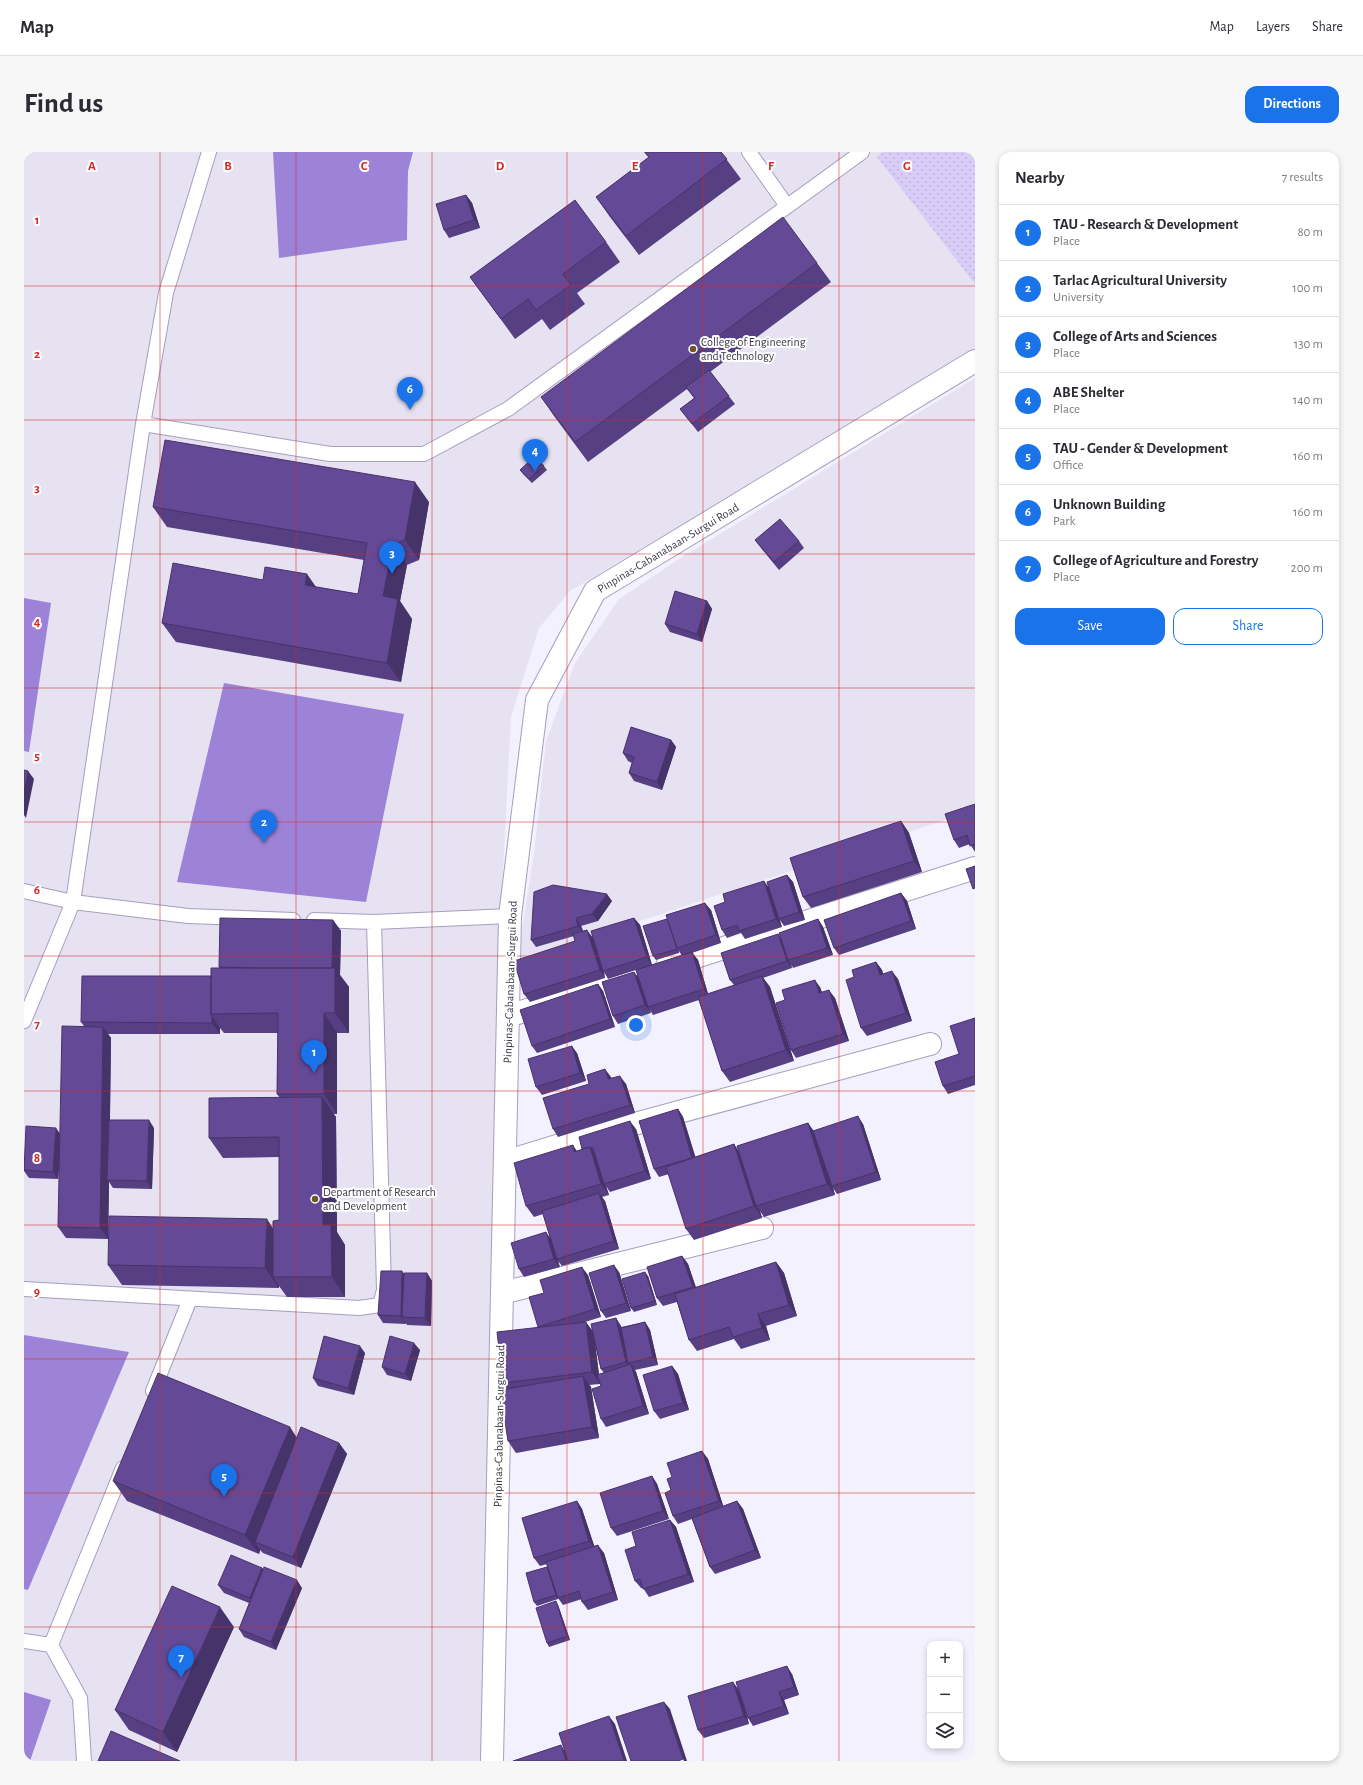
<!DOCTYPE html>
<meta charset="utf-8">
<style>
body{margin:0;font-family:"Alegreya Sans",sans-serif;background:#f7f7f7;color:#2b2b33}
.controls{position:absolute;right:12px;bottom:12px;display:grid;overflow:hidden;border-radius:8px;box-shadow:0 2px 6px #0003}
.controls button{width:36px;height:36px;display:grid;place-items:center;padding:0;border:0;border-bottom:1px solid #e1e1e2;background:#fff;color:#2b2b33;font:20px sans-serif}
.you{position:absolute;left:612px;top:873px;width:14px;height:14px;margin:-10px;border:3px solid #fff;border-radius:50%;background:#1a73e8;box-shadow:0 0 0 6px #1a73e833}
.badge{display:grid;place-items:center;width:26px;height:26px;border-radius:50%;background:#1a73e8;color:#fff;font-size:13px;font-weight:700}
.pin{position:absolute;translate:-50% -33px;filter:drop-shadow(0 1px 2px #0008)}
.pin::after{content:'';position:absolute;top:21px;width:14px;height:12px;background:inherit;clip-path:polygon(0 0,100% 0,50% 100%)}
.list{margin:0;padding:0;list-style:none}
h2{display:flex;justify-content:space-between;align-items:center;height:52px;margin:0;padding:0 16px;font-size:17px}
h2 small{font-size:13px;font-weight:400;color:#7c7c81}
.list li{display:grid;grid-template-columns:26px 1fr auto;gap:12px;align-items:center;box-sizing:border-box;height:56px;padding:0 16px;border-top:1px solid #e1e1e2}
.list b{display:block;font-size:15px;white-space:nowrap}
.list p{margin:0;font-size:13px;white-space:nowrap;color:#7c7c81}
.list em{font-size:13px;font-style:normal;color:#7c7c81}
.actions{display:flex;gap:8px;padding:12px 16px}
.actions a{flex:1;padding:9px 0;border:1px solid #1a73e8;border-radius:12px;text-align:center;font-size:14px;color:#1a73e8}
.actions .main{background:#1a73e8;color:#fff}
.icon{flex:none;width:22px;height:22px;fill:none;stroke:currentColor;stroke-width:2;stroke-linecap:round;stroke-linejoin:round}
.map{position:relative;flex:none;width:951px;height:1609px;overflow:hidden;border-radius:12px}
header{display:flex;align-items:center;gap:24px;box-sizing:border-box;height:56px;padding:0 20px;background:#fff;border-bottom:1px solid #e1e1e2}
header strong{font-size:19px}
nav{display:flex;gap:22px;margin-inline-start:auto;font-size:14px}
.intro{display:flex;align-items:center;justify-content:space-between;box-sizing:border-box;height:96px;padding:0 24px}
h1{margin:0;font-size:28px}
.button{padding:10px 18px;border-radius:12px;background:#1a73e8;color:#fff;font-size:14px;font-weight:700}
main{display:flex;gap:24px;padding:0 24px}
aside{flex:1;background:#fff;border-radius:12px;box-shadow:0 2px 6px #0003}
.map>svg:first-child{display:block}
</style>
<header>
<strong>Map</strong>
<nav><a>Map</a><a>Layers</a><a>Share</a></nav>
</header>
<div class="intro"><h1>Find us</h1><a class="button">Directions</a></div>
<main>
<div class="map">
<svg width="951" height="1609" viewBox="0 0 951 1609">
<defs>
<pattern id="grass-dots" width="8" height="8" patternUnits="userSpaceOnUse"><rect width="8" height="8" fill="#d9cdf8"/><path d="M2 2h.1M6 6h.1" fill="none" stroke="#bbb1d6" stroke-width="1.8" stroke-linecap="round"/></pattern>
</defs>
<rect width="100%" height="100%" fill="#f4f1fe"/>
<path fill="#e6e2f2" d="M0,0H951V197L546,439L515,476L487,565L474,816L463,1609H0Z
M951,226V658L493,810L510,701L522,589L551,511L595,447L655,407Z"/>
<path fill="url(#grass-dots)" d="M859,0H951V132L853,5Z"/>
<path fill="#9d83d7" d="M249,0H389L384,19L383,88L255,106Z
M0,446L27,451L5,600L0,599Z
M200,531L380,562L342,750L153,730Z
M0,1183L105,1200L4,1438L0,1437Z
M0,1540L27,1548L6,1609H0Z"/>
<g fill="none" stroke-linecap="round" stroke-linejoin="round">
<g stroke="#a69ebd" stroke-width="16">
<path id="service" d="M725,0L763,54
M119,272L306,302H400L484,257L838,0
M0,739L49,750L164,764L269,768
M290,768L350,770
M0,869L49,750L119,272L142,141L185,0
M0,1137L335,1156L356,1153L360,1138L350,770L486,764
M129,1239L166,1147
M0,1489L27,1493L56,1546L60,1609
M27,1493L99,1316"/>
</g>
<g stroke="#a69ebd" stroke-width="24">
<path id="minor" d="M643,814L951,716
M484,864L609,825
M481,1010L559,986L906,892
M478,1141L738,1076"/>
</g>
<g stroke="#a69ebd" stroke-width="24">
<path id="tertiary" d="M468,1609L486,764L513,548L571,439L951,209"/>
</g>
<use href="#service" stroke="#fff" stroke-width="14"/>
<use href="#minor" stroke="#fff" stroke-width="22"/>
<use href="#tertiary" stroke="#fff" stroke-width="22"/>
</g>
<path fill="#563f82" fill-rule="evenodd" d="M620,0H697L717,27L615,103L586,65L572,45L625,6Z
M442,43L448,51L456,76L425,86L420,78Z
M582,90L596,110L553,141L561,152L526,178L518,167L491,187L446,125Z
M793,111L807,130L686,220L711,252L674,280L656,257L670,246L663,237L564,310L530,264L517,245Z
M520,314L523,318L508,331L499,322L496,318Z
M405,350L395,408L383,413L376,449L388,467L377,530L152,490L138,471L292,435L334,442L340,408L143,375L129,355Z
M731,388L775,389L780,396L755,418L737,396Z
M683,449L688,457L678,490L646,480L641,472Z
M647,588L652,595L638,638L610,629L605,621L608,611L604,609L599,601Z
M951,652V700L946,692L935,696L930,688Z
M877,669L885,681L898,720L787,756L779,745Z
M763,723L769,730L781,768L760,774L756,768L758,775L721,787L717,781L703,786L698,778L744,735Z
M877,741L883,749L892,777L815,803L810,796Z
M588,749L574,769L557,774L559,779L568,785L610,766L616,773L628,813L658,804L655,799V801L632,808L629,804L687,758L697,791L668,801L674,808L684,842L710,833L706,828L757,786L794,767L799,775L809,803L769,816L767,812L768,816L739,826L746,835L770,909L706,930L698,919L675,848L629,863L626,858L627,861L594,872L589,864L614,824L612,818L584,827L580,820L581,826L506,850L500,842L551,789L550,784L512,795L507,788Z
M309,768L317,779L316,823L325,835V881H313V962H309L312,965L313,1080L321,1093V1145H263L255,1134V1136L98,1133L84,1113L249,1076L255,1068V1005L199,1006L185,986L256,946L253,942L254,881H200L196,876V882H84L87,886L86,968L130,976L128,1037L89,1036L85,1030L84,1087L42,1086L34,1075L36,1008L34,1027L5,1026L0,1019V1011L36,982L60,874L57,870L187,824L195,816V815Z
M852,810L858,818L859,822L874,827L888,869L843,884L837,876L830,825Z
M574,832L579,839L591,875L513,901L508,894Z
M796,835L798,840L811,846L825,889L772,906L767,898Z
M951,866V933L924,942L919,934L935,902Z
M553,901L562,929L518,943L512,935Z
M587,925V926L602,932L611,961L534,985L529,977Z
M654,957L659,965L671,1005L710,992L714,999L784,971L789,979L839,972L857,1028L813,1042L809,1036L811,1043L740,1065L736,1059L738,1066L670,1088L662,1077L645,1022L635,1025L630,1017Z
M612,977L627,1027L586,1040L582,1034L585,1043L578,1045L581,1049L595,1097L538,1114L534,1109L536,1115L500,1125L495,1117L526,1086L519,1062L510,1065L502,1054L553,999Z
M658,1104L664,1112L672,1135L752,1110L760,1121L773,1164L742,1174L746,1188L717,1197L710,1187L673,1199L665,1188L653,1150L639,1154L633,1146Z
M595,1120L607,1159L582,1166L577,1159Z
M380,1121H403L408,1129L407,1174L383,1173L382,1171V1172L359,1171L354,1163Z
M564,1123L577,1165L561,1170L568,1178L592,1166L597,1175L621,1170L626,1178L634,1213L611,1218L612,1220L625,1262L582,1275L577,1267V1234L576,1232L565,1233L567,1235L575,1286L492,1301L484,1289L483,1237L479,1231L514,1175L520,1141ZM571,1192L577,1217L580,1221L575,1222Z
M624,1124L633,1153L610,1160L607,1156Z
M396,1198L387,1229L363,1223L358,1215Z
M341,1201L330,1243L294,1234L289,1226Z
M648,1214L654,1222L665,1258L636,1267L630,1259Z
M273,1285L315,1291L323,1302L277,1416L239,1401L236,1398L235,1402L103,1349L89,1329Z
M678,1299L684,1307L699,1354L713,1349L719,1357L737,1406L691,1422L686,1415L668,1367L654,1372L649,1364L647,1338L648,1325Z
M628,1324L633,1332L645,1367L593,1384L587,1376Z
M553,1349L558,1357L570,1394L580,1401L594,1448L564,1458L558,1450V1447L539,1453L534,1446V1447L513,1454L510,1450L524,1416L523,1412L516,1414L510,1406Z
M646,1368L652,1375L670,1430L625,1445L619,1436H617L611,1429Z
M238,1416L239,1418L278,1436L252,1498L220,1485L215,1477L225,1451L200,1441L194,1433Z
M534,1453L546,1488L525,1495L523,1491Z
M210,1475L153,1600L105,1578L91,1558Z
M768,1522L775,1543L760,1548L765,1562L729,1574L724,1566L720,1553L725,1572L680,1586L674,1578L714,1537Z"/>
<path fill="#46336a" d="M442,43L448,51L456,76L450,68Z
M391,330L405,350L395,408L381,388Z
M369,393L383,413L376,449L388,467L377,530L363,511L359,444Z
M283,422L297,442L281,433Z
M683,449L688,457L678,490L673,482Z
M647,588L652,595L638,638L633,630Z
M4,619L10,627L2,666L0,663V641Z
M877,669L885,681L898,720L890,709Z
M763,723L769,730L781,768L775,760Z
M740,729L746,737L755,767L758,775L752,767Z
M877,741L883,749L892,777L887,769Z
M583,742L588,749L574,769L568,762Z
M681,751L687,758L697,791L692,783Z
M552,766L557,774L560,781L554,774Z
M610,766L616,773L628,813L623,805Z
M794,767L799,775L809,803L803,796Z
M309,768L317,779L316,823L325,835V881L311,861L308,817Z
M563,778L569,786L581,826L576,818Z
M754,782L760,790L764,808L767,812L768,816L763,809Z
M668,800L674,808L685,845L680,837Z
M852,810L858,818L862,831L856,823Z
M868,819L874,827L888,869L882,861Z
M610,820L616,827L624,855L627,861L621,853Z
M738,824L746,835L770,909L762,898Z
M791,828L796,835L800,849L795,841Z
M574,832L579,839L591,875L586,867Z
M805,838L811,846L825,889L819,882Z
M300,861L313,881V962L300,942Z
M188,864L196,876V882L188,871Z
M79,875L87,886L85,1028H83L85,1030L84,1087L76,1076Z
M548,894L553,901L562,929L556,921Z
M581,917L587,925L590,935L584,927Z
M596,924L602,932L611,961L606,953Z
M298,945L312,965L313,1080L321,1093V1145L308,1125L299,1073Z
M654,957L659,965L674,1013L668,1006Z
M834,964L839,972L857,1028L852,1020Z
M125,968L130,976L128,1037L123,1029Z
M606,969L612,977L627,1027L621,1019Z
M784,971L792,982L808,1034L809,1036L811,1043L803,1032Z
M32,976L37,983L34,1027L29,1020Z
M710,992L718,1004L732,1054L736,1059L738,1066L730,1054Z
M549,993L556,1004L550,1000Z
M566,995L574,1006L580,1032L582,1034L585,1043L577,1032Z
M575,1041L581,1049L595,1097L590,1089Z
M243,1067L256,1087L249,1125L255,1134V1136L241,1116Z
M522,1080L527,1087L533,1107L534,1109L536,1115L530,1107Z
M658,1104L664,1112L674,1143L669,1135Z
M752,1110L760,1121L773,1164L765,1153Z
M590,1113L595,1120L607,1159L602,1151Z
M558,1115L564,1123L577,1165L571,1157Z
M378,1119L384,1127L378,1165L382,1172L377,1164Z
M621,1120L624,1124L633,1153L631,1149Z
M403,1121L408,1129L407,1174L401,1166Z
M734,1162L742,1174L746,1188L738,1176Z
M592,1166L597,1174L606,1210L604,1211L607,1215L608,1218L602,1210Z
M562,1170L570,1181L576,1232L568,1220Z
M621,1170L626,1178L634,1213L629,1205Z
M390,1191L396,1198L387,1229L381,1222Z
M336,1194L341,1201L330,1243L324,1236Z
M607,1212L612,1220L625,1262L619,1254Z
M648,1214L654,1222L665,1258L659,1251Z
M559,1224L567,1235L575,1286L568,1275Z
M266,1275L279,1295L231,1390L236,1398L235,1402L221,1383Z
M315,1291L323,1302L277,1416L269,1405Z
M678,1299L684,1307L700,1356L695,1349Z
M628,1324L633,1332L645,1367L639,1359Z
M553,1349L558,1357L571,1396L565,1389Z
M713,1349L719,1357L737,1406L731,1398Z
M646,1368L652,1375L670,1430L664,1422Z
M574,1393L580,1401L594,1448L589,1440Z
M523,1415L526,1419L534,1447L532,1443Z
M238,1416L243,1424L231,1453L226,1446Z
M273,1428L278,1436L252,1498L247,1490Z
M532,1449L534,1453L546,1488L543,1484Z
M196,1455L210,1475L153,1600L139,1580Z
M763,1514L768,1522L775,1543L770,1535Z
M709,1530L715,1538L725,1572L720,1564Z
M755,1540L760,1548L765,1562L760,1554Z
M640,1550L646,1557L663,1609H660L659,1607Z
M585,1564L591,1572L603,1609H600Z
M537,1593L542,1601L545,1609H542Z"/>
<path fill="#644997" stroke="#46336a" d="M621,0H697L703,7L602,84L572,45L625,5Z
M442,43L450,68L420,78L412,52Z
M551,48L582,90L539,122L547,133L512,158L504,147L477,167L446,125Z
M759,65L793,111L551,290L517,245Z
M685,218L705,244L668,272L656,257L671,246L662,235Z
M141,288L391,330L381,388L369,393L359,444L374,447L363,511L138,471L149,411L239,428L241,415L283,422L281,433L334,442L343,391L129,355Z
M511,304L520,314L505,327L496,318Z
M756,367L775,389L750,410L731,388Z
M651,439L683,449L673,482L641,472Z
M607,575L647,588L633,630L605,621L610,605L599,601Z
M0,618L4,619L0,641Z
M951,652V692L946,694L943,683L930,688L921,662Z
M877,669L890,709L779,745L766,706Z
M951,714V736L949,737L942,717Z
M763,723L775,760L755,767L743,730Z
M740,729L752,767L715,779L713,773L698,778L690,754L701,750L699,742Z
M529,733L583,742L568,762L552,766L554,774L507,788L510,740Z
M877,741L887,769L810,796L800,768Z
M681,751L692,783L653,796L642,763Z
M196,766L309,768L308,816H233L195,815Z
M610,766L623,805L579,819L567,779Z
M643,767L653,797L629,804L619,774Z
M794,767L803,796L764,808L755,781Z
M563,778L576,818L500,842L490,809L551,789L549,782Z
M754,782L763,809L706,828L697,801Z
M668,800L680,837L624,855L612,818Z
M852,810L856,823L868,819L882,861L837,876L822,828L830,825L828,818Z
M187,816H311V861H300V942H253L254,861L187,862Z
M610,820L621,853L589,864L578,830Z
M58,824H187V862L188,864V871L57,870Z
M738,824L762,898L698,919L674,845Z
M791,828L795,841L805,838L819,882L767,898L752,851L761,848L758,838Z
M574,832L586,867L508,894L496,858Z
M951,866V924L919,934L911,910L935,902L926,874Z
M38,874L79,875L76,1076L34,1075Z
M548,894L556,921L512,935L504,907Z
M581,917L584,927L596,924L606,953L529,977L519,946L565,932L563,923Z
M298,945L299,1073H307L308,1125H249V1069L255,1068V985L185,986V946Z
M654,957L668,1006L630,1017L615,969Z
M834,964L852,1020L808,1034L789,979Z
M85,968H125L123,1029L83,1028Z
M606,969L621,1019L580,1032L569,996H567L566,995L558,997L555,985Z
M784,971L803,1032L732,1054L713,994Z
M2,974L32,976L29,1020L0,1018Z
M710,992L730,1054L662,1077L642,1015Z
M549,993L550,1000L566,995L577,1032L502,1054L490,1011Z
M575,1041L590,1089L533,1107L518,1059Z
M85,1064L243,1067L241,1116L84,1113Z
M522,1080L530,1107L495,1117L487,1091Z
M658,1104L669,1135L633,1146L623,1115Z
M752,1110L765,1153L734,1162L738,1176L709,1185L705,1175L665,1188L651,1142Z
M590,1113L602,1151L577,1159L565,1121Z
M558,1115L571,1157L514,1175L505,1145L520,1141L516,1128Z
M357,1119H378L377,1164L354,1163Z
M621,1120L631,1149L607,1156L598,1127Z
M380,1121H403L401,1166L378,1165Z
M592,1166L602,1210L577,1217L567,1172Z
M562,1170L568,1220L479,1231L473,1180Z
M621,1170L629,1205L604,1211L597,1176Z
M300,1184L336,1194L324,1236L289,1226Z
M366,1184L390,1191L381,1222L358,1215Z
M607,1212L619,1254L577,1267L568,1237L577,1234L573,1223Z
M648,1214L659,1251L630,1259L619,1223Z
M134,1221L266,1275L221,1383L89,1329Z
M559,1224L568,1275L484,1289L476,1238Z
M277,1275L315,1291L269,1405L231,1390Z
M678,1299L695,1349L649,1364L641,1341L647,1338L643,1327L648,1325L643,1311Z
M628,1324L639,1359L587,1376L576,1341Z
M553,1349L565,1389L510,1406L498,1366Z
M713,1349L731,1398L686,1415L668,1366Z
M646,1368L664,1422L619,1437L616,1427L611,1429L601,1398L612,1394L608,1380Z
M574,1393L589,1440L558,1450L555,1439L534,1446L522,1410Z
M207,1403L238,1416L226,1446L194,1433Z
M240,1415L273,1428L247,1490L215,1477Z
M523,1415L532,1443L510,1450L502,1421Z
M148,1434L196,1455L139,1580L91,1558Z
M532,1449L543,1484L523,1491L512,1456Z
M763,1514L770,1535L755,1540L760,1554L724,1566L712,1530Z
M709,1530L720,1564L674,1578L664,1544Z
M640,1550L659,1607L654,1609H607L592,1565Z
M585,1564L600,1609H544L535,1581Z
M87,1579L156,1609H74Z
M537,1593L542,1609H489Z"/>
<path fill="none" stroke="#d62828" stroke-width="1" stroke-opacity="0.55" d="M136,0V1609M272,0V1609M408,0V1609M543,0V1609M679,0V1609M815,0V1609M0,134H951M0,268H951M0,402H951M0,536H951M0,670H951M0,804H951M0,939H951M0,1073H951M0,1207H951M0,1341H951M0,1475H951"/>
<g fill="#6c5827" stroke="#fff" stroke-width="1.5">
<circle cx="669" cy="197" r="4"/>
<circle cx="291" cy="1047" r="4"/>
</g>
<g text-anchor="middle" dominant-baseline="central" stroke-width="4" stroke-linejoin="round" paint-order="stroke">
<g font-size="12" fill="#3d3946" stroke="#fff" text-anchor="start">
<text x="677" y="190">College of Engineering<tspan x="677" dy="14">and Technology</tspan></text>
<text x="299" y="1040">Department of Research<tspan x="299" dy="14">and Development</tspan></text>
</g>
<g font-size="12" fill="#3d3946" stroke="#fff">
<text transform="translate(644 396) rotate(-31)">Pinpinas-Cabanabaan-Surgui Road</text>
<text transform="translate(486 830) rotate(-88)">Pinpinas-Cabanabaan-Surgui Road</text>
<text transform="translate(475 1274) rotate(-89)">Pinpinas-Cabanabaan-Surgui Road</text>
</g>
</g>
<g font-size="13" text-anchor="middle" font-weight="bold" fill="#d62828" stroke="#fff" stroke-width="4" stroke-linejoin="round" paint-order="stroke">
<text x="68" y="18">A</text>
<text x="204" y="18">B</text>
<text x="340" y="18">C</text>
<text x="476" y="18">D</text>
<text x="611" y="18">E</text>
<text x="747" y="18">F</text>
<text x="883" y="18">G</text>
<text x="13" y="72">1</text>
<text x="13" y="206">2</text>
<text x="13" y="340">3</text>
<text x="13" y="474">4</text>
<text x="13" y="608">5</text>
<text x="13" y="742">6</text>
<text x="13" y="876">7</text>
<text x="13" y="1010">8</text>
<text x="13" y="1144">9</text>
</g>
</svg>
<div class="controls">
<button>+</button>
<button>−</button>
<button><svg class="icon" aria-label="layers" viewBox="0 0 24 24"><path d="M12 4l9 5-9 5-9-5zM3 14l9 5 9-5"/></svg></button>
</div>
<div class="you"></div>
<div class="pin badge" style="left:290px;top:921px">1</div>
<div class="pin badge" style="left:240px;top:691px">2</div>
<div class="pin badge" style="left:368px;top:422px">3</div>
<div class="pin badge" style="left:511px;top:320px">4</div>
<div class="pin badge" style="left:200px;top:1345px">5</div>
<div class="pin badge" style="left:386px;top:258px">6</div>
<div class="pin badge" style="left:157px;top:1526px">7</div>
</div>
<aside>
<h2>Nearby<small>7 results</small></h2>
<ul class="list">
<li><span class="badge">1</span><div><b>TAU - Research &amp; Development</b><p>Place</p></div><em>80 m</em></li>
<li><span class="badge">2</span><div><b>Tarlac Agricultural University</b><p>University</p></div><em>100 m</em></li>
<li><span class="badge">3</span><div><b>College of Arts and Sciences</b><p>Place</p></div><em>130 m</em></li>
<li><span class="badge">4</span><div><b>ABE Shelter</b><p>Place</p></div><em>140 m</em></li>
<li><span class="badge">5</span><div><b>TAU - Gender &amp; Development</b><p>Office</p></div><em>160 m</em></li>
<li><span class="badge">6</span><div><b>Unknown Building</b><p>Park</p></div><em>160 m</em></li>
<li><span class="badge">7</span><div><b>College of Agriculture and Forestry</b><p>Place</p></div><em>200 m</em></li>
</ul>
<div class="actions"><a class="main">Save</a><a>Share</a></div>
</aside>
</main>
